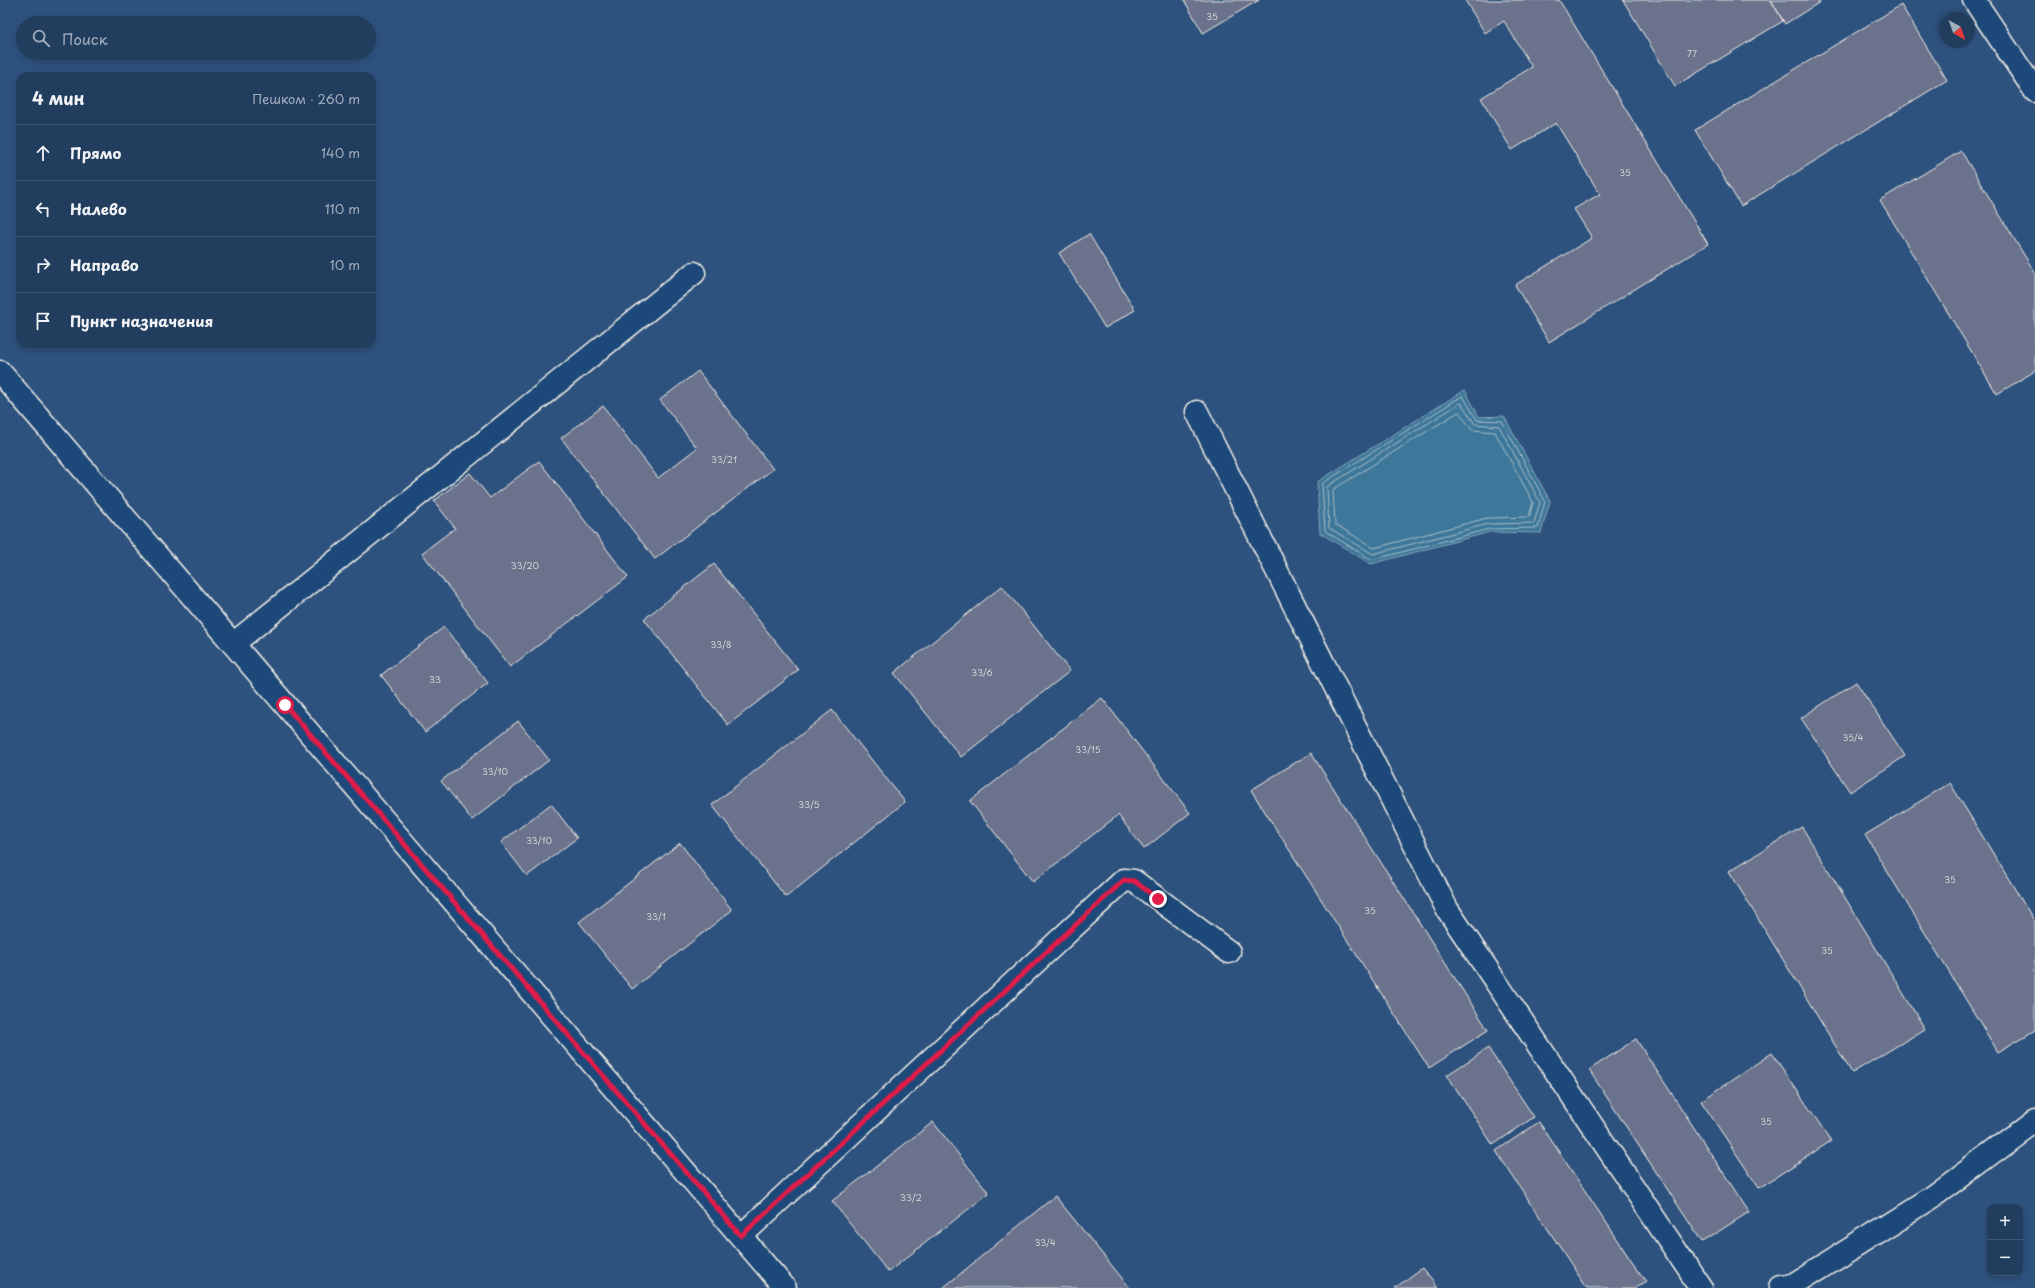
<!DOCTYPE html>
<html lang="ru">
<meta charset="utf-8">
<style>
body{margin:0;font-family:"Playpen Sans",sans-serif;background:#2e4967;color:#f1f3f6}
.controls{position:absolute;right:12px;bottom:12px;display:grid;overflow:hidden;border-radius:8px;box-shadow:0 2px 6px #0003}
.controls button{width:36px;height:36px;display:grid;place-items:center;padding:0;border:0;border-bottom:1px solid #3f5773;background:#223e5e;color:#f1f3f6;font:20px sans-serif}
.compass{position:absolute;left:1939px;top:12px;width:36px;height:36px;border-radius:50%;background:#223e5e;box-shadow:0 2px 6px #0003;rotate:140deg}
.stop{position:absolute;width:12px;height:12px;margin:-9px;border:3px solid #e11d48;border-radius:50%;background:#fff}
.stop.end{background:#e11d48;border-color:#fff;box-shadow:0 1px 4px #0008}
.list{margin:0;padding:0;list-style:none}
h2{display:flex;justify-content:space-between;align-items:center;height:52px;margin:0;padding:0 16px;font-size:17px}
h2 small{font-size:13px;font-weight:400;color:#a2aebc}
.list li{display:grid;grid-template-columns:26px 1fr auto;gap:12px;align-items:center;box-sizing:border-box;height:56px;padding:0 16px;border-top:1px solid #3f5773}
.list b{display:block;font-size:15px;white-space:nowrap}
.list em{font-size:13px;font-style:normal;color:#a2aebc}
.icon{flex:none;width:22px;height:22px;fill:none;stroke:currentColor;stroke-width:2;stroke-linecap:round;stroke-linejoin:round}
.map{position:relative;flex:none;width:2035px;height:1288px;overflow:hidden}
.search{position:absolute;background:#223e5e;box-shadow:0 2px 6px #0003;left:16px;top:16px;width:360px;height:44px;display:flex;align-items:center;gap:10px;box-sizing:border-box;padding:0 14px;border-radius:22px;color:#a2aebc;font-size:15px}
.panel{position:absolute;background:#223e5e;box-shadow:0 2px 6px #0003;left:16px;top:72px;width:360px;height:276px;border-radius:12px}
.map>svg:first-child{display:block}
</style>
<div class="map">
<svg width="2035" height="1288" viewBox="0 0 2035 1288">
<rect width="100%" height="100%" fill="#2e527e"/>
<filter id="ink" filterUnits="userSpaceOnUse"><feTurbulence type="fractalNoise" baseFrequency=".025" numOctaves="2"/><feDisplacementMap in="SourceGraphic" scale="8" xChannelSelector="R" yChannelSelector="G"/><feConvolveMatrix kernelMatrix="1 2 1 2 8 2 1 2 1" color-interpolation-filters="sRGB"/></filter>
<g filter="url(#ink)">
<path fill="#3e7799" stroke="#87a8b9" d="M1465,390L1479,417L1504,416L1550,501L1541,533L1490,532L1371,564L1320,533L1317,482Z"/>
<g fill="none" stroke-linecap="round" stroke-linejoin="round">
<path stroke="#abc0c8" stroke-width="1" d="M1463,396L1477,420L1502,421L1545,501L1538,528L1489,529L1372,560L1325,531L1322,484Z
M1461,403L1475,424L1499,426L1540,502L1534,523L1488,524L1373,554L1329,528L1327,487Z
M1459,412L1472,430L1495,432L1533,502L1529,517L1487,518L1374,548L1335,524L1333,490Z"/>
</g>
<path fill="#6a728c" stroke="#f4f1e8" d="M1184,0H1259L1203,33Z
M1465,0H1559L1708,244L1549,342L1515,285L1592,238L1574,209L1600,194L1556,123L1512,150L1481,98L1532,67L1504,21L1485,33Z
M1623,0H1771L1783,21L1675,86Z
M1771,0H1823L1785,24Z
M1901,5L1947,80L1741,206L1695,130Z
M1961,151L2035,273V371L1997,394L1880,200Z
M1089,234L1135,310L1105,328L1059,253Z
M698,371L773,469L655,559L561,438L603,406L658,478L697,448L660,400Z
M539,461L628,577L510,667L422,553L455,528L434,501L470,473L490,498Z
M714,564L798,670L728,725L644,619Z
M1002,586L1070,671L961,757L894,673Z
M444,627L488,683L425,732L381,675Z
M1856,682L1905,756L1850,792L1801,718Z
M1102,698L1190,813L1144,849L1118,815L1033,882L970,801Z
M832,710L905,802L786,897L712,805Z
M518,721L549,760L472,820L441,781Z
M1311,753L1488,1030L1429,1068L1251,790Z
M1950,783L2035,922V1030L1998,1052L1865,835Z
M551,804L577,838L527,876L501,842Z
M1802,827L1925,1029L1852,1073L1729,871Z
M680,843L732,910L632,989L579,922Z
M1636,1039L1749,1212L1702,1242L1589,1070Z
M1488,1048L1534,1117L1493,1145L1447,1075Z
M1772,1053L1831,1141L1759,1188L1701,1101Z
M933,1122L989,1193L888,1272L832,1201Z
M1539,1122L1646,1282L1636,1288H1587L1496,1151Z
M1055,1196L1130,1288H943Z
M1422,1268L1438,1288H1395Z"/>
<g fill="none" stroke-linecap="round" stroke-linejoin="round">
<g stroke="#f4f1e8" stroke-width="25">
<path id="minor" d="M1974,0L2035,91
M0,372L785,1288
M1197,412L1447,909L1701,1288
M233,644L694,273
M741,1236L1124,880L1134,881L1229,952
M1780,1288L1791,1286L1931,1198L2035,1121"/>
</g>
<use href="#minor" stroke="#1f4a7a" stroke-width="22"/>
</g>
</g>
<g fill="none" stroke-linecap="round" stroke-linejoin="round" filter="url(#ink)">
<path stroke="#e11d48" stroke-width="5" d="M285,705L741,1236L1124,880L1134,881L1158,899"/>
</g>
<g text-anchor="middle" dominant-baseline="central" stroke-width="4" stroke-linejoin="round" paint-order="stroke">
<g font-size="9" fill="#d2d1d1">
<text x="1212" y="16">35</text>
<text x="1692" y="53">77</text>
<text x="1625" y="172">35</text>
<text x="724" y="459">33/21</text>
<text x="525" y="565">33/20</text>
<text x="721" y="644">33/8</text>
<text x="982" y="672">33/6</text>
<text x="435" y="679">33</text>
<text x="1853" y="737">35/4</text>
<text x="1088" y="749">33/15</text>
<text x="495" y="771">33/10</text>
<text x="809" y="804">33/5</text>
<text x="539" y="840">33/10</text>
<text x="1950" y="879">35</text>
<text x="1370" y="910">35</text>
<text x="656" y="916">33/1</text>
<text x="1827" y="950">35</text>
<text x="1766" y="1121">35</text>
<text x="911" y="1197">33/2</text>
<text x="1045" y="1242">33/4</text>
</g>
</g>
</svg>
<div class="controls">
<button>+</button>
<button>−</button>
</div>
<svg class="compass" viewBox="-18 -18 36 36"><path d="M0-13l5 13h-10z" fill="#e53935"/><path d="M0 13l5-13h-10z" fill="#a2aebc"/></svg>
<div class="stop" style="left:285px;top:705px"></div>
<div class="stop end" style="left:1158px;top:899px"></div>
<div class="search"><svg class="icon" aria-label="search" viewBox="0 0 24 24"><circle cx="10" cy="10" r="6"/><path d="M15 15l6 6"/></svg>Поиск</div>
<section class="panel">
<h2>4 мин<small>Пешком · 260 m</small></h2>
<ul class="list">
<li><svg class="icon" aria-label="ahead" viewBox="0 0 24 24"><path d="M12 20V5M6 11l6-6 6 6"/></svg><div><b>Прямо</b></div><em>140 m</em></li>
<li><svg class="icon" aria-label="left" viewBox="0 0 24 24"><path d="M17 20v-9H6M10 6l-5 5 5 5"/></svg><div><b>Налево</b></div><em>110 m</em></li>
<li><svg class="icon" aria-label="right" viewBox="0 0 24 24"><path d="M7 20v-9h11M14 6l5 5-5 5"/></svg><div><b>Направо</b></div><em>10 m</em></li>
<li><svg class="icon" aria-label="arrive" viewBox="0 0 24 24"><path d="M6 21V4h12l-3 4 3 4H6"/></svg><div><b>Пункт назначения</b></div></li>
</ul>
</section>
</div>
